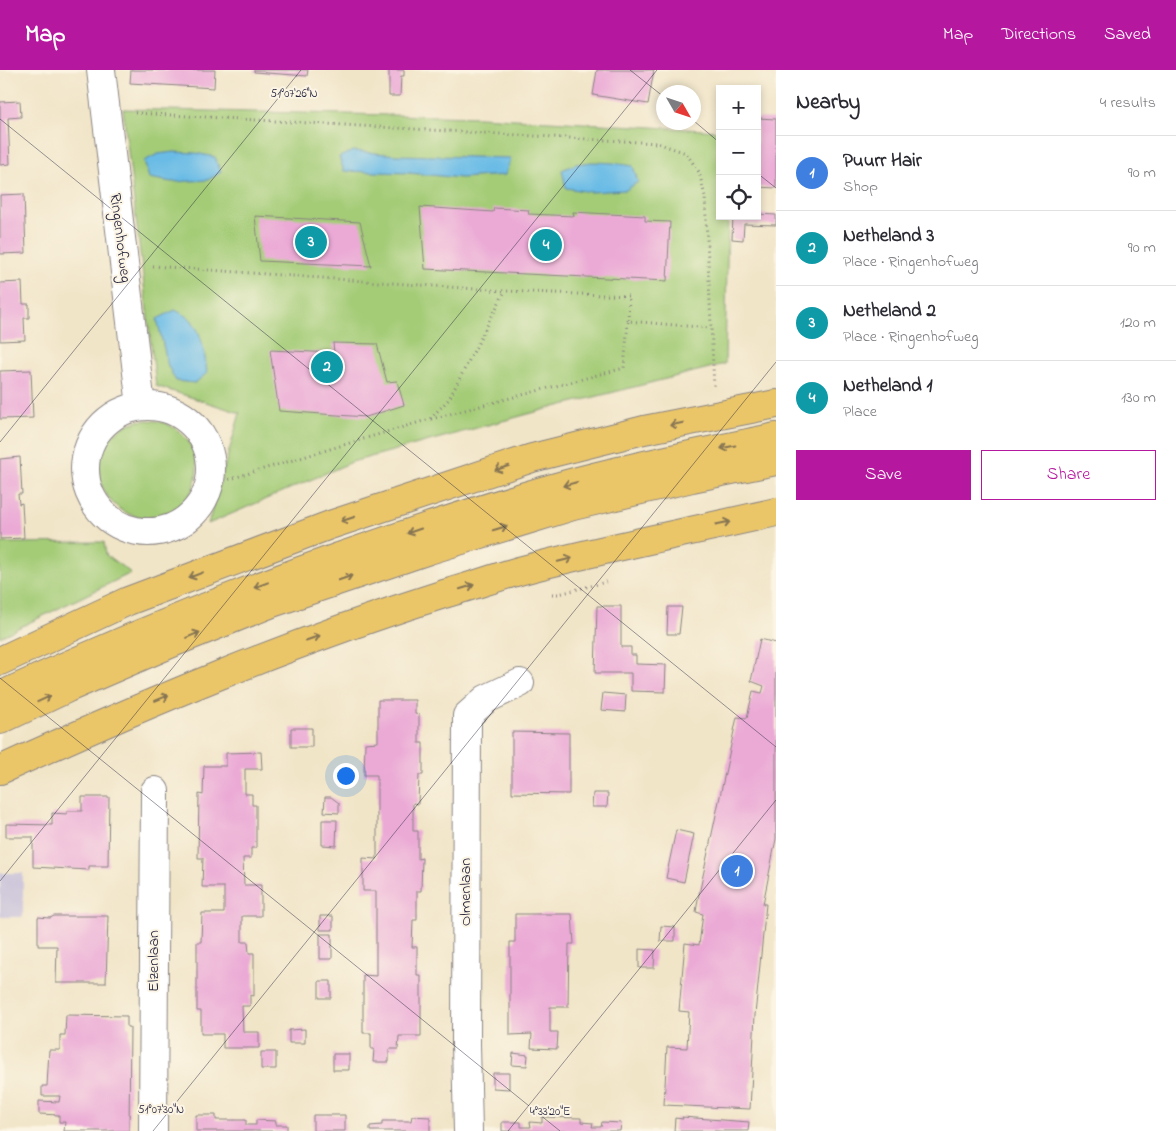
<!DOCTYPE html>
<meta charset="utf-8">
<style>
body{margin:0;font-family:"Indie Flower",sans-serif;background:#f2f2f3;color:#2b2b33}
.controls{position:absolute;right:15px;top:15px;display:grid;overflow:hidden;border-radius:0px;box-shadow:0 2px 8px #0003}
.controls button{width:45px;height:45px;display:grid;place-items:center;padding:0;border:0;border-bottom:1px solid #e1e1e2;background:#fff;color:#2b2b33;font:25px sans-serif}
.compass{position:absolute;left:656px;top:15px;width:45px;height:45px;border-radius:50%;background:#fff;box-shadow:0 2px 8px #0003;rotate:129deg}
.you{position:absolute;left:345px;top:705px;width:18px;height:18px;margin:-12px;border:4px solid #fff;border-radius:50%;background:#1a73e8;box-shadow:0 0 0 8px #1a73e833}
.badge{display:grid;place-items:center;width:32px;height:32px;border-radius:50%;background:#b5179e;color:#fff;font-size:16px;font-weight:700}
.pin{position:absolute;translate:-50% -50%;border:2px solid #fff;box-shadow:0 1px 5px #0006}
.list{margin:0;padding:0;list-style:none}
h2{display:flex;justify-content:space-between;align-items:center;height:65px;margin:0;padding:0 20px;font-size:21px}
h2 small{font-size:16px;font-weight:400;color:#7c7c81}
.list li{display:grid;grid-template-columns:32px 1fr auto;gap:15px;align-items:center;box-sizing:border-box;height:75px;padding:0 20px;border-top:1px solid #e1e1e2}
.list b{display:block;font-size:19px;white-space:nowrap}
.list p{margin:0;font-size:16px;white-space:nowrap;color:#7c7c81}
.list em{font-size:16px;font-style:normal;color:#7c7c81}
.actions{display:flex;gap:10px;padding:15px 20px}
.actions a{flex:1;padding:11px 0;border:1px solid #b5179e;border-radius:0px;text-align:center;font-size:18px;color:#b5179e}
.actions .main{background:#b5179e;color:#fff}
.icon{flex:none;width:28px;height:28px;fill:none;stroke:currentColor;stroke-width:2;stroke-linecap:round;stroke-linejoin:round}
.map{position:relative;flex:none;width:776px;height:1061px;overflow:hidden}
header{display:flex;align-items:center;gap:30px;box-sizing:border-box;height:70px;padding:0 25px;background:#b5179e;color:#fff}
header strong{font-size:24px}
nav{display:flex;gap:28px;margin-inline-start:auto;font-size:18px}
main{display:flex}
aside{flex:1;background:#fff}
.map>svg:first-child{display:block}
</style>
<header>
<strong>Map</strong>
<nav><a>Map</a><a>Directions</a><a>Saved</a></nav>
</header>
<main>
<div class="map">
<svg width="776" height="1061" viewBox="0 0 776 1061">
<rect width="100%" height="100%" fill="#fcf5e5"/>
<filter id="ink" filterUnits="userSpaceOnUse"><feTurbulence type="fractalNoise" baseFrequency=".02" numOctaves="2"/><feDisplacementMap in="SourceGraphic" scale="10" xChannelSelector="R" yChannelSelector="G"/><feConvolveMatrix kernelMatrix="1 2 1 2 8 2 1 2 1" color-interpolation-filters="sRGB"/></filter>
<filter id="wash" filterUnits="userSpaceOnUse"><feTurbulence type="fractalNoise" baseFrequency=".0096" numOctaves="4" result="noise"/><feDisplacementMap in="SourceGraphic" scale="20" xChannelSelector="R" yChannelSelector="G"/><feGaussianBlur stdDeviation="1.12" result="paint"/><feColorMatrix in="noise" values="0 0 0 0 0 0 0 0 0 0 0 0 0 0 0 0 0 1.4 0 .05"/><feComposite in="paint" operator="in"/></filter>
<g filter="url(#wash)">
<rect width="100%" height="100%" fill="#f1e5c8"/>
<path fill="#c6c0d9" d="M0,803H23V847H0Z"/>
<path fill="#a4cc77" stroke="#637759" d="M123,39L480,47L720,61V146H728L725,294L543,340L352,392L208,454L240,343L156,316Z
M99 399a49 49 0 1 1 98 0a49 49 0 1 1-98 0Z
M104,472L106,485L131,503L0,567V473Z"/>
<path fill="#6bbce6" stroke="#466f90" d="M353,81L397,85L511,88L505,105L461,108L409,103L344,101L339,87Z
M174,82L195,83L215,87L221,102L208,110L172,112L149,108L144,91L158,84Z
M592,92L613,93L633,96L638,112L626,120L590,122L566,118L562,100L576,94Z
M175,240C180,243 189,246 192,251C203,265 205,286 207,303L195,313L176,311L168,296L157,249Z"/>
<g id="blocks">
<path fill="#ebaad6" d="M131,0H215L214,18L130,13Z
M254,0H308L307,6L254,2Z
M389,0H404V6H401L400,26H389Z
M597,0H654L648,34L593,25Z
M20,31L21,47L8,48L10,94L0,95V32Z
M757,48L776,49V118L757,117Z
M24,124L26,183L0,184V125Z
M420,137L493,142L494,138L529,140L528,144L574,146L573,142L645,146V151L670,152L667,211L425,199Z
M757,144L776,145V155L744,154L743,170L732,169L733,146H757Z
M255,146L360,152L371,196L260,191Z
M22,212L23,234H29V248H24L25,270L0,271V213Z
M333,273L377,274L387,312L397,311L404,335L366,347L279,341L270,280L334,283Z
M31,300L33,348L0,349V301Z
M20,387L22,424H18L19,434L22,433L24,468L0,469V389Z
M597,536H621V577H631V585H636V594L666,595L665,622L631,621V603H595Z
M668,537H682L679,564H667Z
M760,569L776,573V769L763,834H766L755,945L750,1039L664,1035L667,977L687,978L689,942L679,941L685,873L699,875L703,844L696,842L698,829L737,647L747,648L753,621L762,623L764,616L751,611Z
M603,623L626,625L625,642L601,640Z
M378,630H415V644L419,645V673H423V705H419L418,734L413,733V761H418V789L422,788L421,821H417V850H413L412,877H417V905H421V966H399L398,979H389V992H373L374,979H371V963H363V905L376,906V821H363V788L377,789V705H364L365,673L378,672Z
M291,658H312V677H291Z
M512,662L569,663V724L512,723Z
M261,682L262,699H245V724H252V735H256V778H251V788H243L244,815H261V846H242V872H248L249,883H254V926L250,925V936H242L243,962H259V978H223V964H201V941H197V872H201L202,843H224V817H202L203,788H198L199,724L203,725L204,696H226V683Z
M593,723H608L607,737H592Z
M82,727H109L108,796H89V800L33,797V767H6V754L52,755V743L67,744V741H82Z
M325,727H331L339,733V743L324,742Z
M322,750H337L336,776L322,775Z
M676,760L694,764L684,812L666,808Z
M515,844H572L574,874H569L568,937H550V962H558L557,979L531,978L532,964L510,965V872H515Z
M54,846H108L106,913H56L57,876H38V847L50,848Z
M320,846H333V860H320Z
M661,856L675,857V871H660Z
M320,864H332V889H320Z
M639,879L655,880L654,898H639Z
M319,911H331V928H319Z
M66,945L127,946V957H130L129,1061H64L65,1052H59V1045L39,1044V1031L59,1032L60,1026H42V1016H47L49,980H60V965H65Z
M305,959V973H289V960Z
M261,982H276V999H261Z
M513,983L528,985L527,996L512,995Z
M333,984H349V1000H333Z
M493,1003H509V1019L493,1018Z
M196,1045H216V1050H246V1055H256V1050L276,1051V1055H287V1061H196Z
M313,1045H345V1061H313Z
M412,1046L430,1047V1061H370V1056L382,1055V1051H411Z
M542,1047L581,1048V1052L593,1053L592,1057H601L602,1052L621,1053L620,1061H502V1052H521V1057H531L530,1052L542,1053Z
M682,1047L749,1052L748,1061H674L675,1048L683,1049Z"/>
</g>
</g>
<g filter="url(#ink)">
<use href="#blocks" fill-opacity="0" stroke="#8a8482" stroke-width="1"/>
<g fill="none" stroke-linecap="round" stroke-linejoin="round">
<g stroke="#8a8482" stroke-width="30">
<path id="minor" d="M101,0L141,336
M85 399a63 63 0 1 1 126 0a63 63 0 1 1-126 0Z
M153,1061L155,721
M468,1061L466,974L467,646L486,629L520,613"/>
</g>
<g stroke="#8a8482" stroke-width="30">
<path id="highway" d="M0,591L128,531L330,455L532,388L644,360L776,334
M0,626C111,574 224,528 339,487C414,461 490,435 567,414C636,395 706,382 776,367
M0,650L68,618L177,571L272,533L429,480L573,436L692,408L776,391
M0,700C145,634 292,572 444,524C469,517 494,508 519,501C604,478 690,462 776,442"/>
</g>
<path stroke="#8a8482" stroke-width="3" stroke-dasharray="1 4" stroke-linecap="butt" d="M135,43L657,73L686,83L699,102L705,126L714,318
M153,196L505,221L629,226L628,251L710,258
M431,349L624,298L628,251
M210,415L430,349L449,329L505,221
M552,524H559L606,512"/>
<use href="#minor" stroke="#fff" stroke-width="28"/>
<use href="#highway" stroke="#ebc669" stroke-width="28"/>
</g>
<defs><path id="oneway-shaft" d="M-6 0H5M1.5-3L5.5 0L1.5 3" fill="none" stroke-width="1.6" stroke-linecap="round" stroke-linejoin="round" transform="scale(1.25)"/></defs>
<g stroke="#867452">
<use href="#oneway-shaft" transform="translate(677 354) rotate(168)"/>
<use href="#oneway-shaft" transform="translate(728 377) rotate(168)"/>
<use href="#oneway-shaft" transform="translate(502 398) rotate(162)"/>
<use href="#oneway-shaft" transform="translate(570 414) rotate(165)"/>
<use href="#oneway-shaft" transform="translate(348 449) rotate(162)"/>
<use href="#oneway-shaft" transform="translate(723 453) rotate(-12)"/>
<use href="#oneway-shaft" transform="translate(500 458) rotate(-17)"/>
<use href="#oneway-shaft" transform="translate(414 461) rotate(161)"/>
<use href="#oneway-shaft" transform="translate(565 490) rotate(-14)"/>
<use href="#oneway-shaft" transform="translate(196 505) rotate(159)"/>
<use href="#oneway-shaft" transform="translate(345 508) rotate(-19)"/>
<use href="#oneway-shaft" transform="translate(261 515) rotate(159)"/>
<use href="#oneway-shaft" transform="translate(467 517) rotate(-17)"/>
<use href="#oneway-shaft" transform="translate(193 565) rotate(-22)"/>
<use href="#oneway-shaft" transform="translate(313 568) rotate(-19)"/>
<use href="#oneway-shaft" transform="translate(162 628) rotate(-22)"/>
<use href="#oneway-shaft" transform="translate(44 629) rotate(-25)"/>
</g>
</g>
<path fill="none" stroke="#22223b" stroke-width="1" stroke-opacity="0.45" d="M630,0L664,27M0,49L776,677M694,51L720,73M757,103L776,118M0,372L301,0M0,608L560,1061M0,811L657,0M153,1061L776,292M508,1061L776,730"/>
<g text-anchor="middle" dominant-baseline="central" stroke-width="4" stroke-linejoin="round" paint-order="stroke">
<g font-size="16" fill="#22223b" stroke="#fcf5e5">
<text transform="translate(120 168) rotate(83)">Ringenhofweg</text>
<text transform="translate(466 822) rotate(-90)">Olmenlaan</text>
<text transform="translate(154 891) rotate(-90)">Elzenlaan</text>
</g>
</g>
<g font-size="12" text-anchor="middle" fill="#22223b" stroke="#fcf5e5" stroke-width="4" stroke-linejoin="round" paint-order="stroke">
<text x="294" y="27">51°07'26"N</text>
<text x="161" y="1043">51°07'30"N</text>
<text x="550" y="1045">4°33'20"E</text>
</g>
</svg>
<div class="controls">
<button>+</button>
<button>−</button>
<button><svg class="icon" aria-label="locate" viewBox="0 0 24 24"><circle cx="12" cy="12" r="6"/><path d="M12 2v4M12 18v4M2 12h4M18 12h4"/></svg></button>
</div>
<svg class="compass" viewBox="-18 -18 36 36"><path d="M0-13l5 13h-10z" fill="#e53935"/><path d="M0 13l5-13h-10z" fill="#7c7c81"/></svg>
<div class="you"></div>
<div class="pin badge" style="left:737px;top:801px;background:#3f7fe0">1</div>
<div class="pin badge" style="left:327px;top:297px;background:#0f9aa8">2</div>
<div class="pin badge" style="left:311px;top:172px;background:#0f9aa8">3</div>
<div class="pin badge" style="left:546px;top:175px;background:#0f9aa8">4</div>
</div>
<aside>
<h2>Nearby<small>4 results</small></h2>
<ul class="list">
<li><span class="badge" style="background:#3f7fe0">1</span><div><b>Puurr Hair</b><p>Shop</p></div><em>90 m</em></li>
<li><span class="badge" style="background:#0f9aa8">2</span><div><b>Netheland 3</b><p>Place · Ringenhofweg</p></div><em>90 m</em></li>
<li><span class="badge" style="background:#0f9aa8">3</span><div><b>Netheland 2</b><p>Place · Ringenhofweg</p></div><em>120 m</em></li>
<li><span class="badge" style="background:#0f9aa8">4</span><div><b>Netheland 1</b><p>Place</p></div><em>130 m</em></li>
</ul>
<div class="actions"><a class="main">Save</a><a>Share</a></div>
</aside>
</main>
